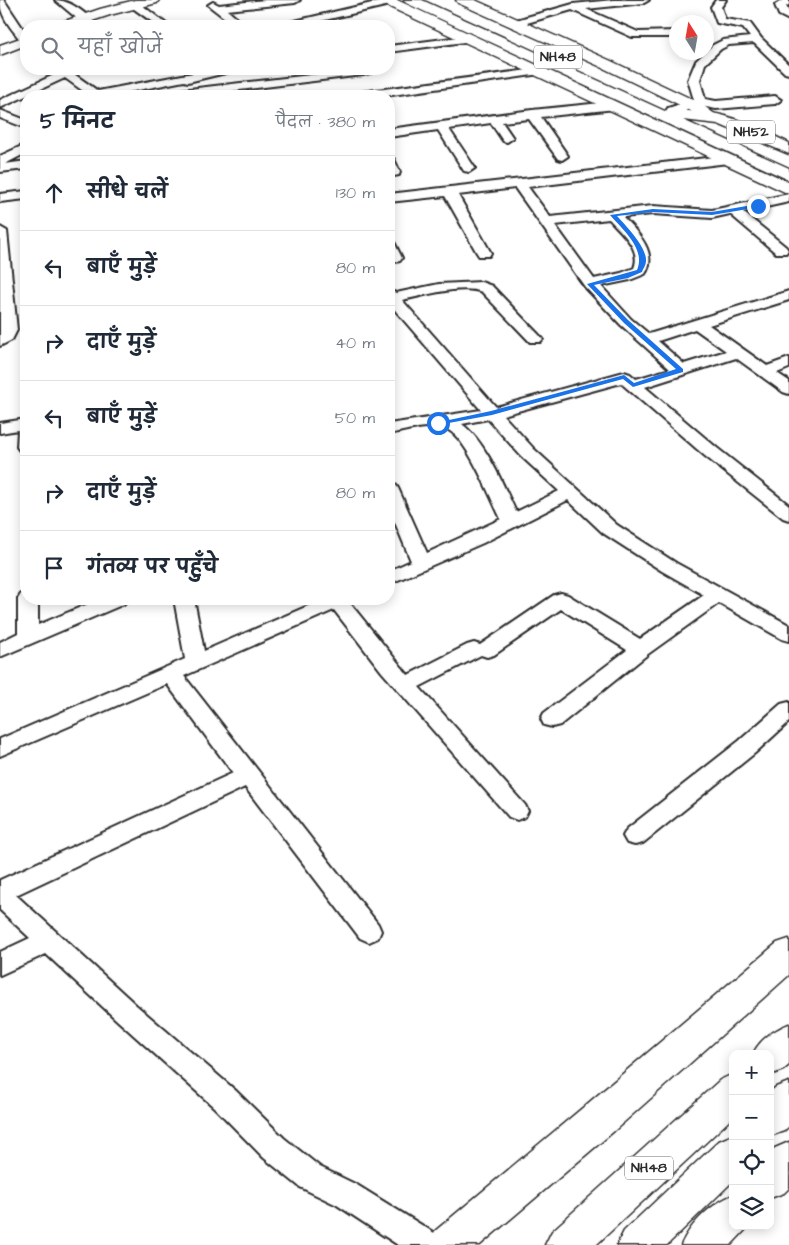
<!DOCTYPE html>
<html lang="hi">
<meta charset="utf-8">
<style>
body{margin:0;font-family:"Architects Daughter","Playpen Sans Deva",sans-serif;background:#f6f6f7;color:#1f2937}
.controls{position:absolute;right:15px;bottom:15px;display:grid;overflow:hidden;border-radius:10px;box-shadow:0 2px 12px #0003}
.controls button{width:45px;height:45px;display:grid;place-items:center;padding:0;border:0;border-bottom:1px solid #e0e1e3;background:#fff;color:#1f2937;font:25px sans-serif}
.compass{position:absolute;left:669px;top:15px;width:45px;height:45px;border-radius:50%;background:#fff;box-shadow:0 2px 12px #0003;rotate:349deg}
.stop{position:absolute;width:15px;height:15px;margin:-11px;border:4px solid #1a73e8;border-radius:50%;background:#fff}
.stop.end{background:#1a73e8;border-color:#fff;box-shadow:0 1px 5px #0008}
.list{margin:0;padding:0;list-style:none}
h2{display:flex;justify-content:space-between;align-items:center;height:65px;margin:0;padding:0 20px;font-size:21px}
h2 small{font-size:16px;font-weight:400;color:#747a83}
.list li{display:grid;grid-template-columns:32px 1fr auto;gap:15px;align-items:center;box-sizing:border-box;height:75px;padding:0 20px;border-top:1px solid #e0e1e3}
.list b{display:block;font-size:19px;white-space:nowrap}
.list em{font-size:16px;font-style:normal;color:#747a83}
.icon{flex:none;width:28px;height:28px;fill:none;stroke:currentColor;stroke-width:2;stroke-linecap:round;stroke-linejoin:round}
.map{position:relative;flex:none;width:789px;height:1245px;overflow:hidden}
.search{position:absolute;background:#fff;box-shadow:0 2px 12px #0003;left:20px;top:20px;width:375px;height:55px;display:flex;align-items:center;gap:12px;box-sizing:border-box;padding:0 18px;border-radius:20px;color:#747a83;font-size:19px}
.panel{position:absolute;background:#fff;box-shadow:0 2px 12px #0003;left:20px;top:90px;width:375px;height:515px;border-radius:20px}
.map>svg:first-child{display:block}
</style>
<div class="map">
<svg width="789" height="1245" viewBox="0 0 789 1245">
<rect width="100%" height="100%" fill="#fff"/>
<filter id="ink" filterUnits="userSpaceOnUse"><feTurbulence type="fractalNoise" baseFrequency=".02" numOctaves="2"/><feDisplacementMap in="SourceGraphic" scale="10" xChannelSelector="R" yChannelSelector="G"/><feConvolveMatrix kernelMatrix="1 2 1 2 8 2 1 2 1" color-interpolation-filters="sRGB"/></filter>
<g filter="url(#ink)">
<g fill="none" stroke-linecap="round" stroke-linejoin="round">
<g stroke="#2b2b2b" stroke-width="4">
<path id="street" d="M0,0H4L26,33V43L22,42C12,29 0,17 0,0Z
M55,0C70,0 88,14 97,26H86Z
M265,0H300L295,3L227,10L246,26H235L208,5L213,2L219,5Z
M385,0H394L395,2L394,4L299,26H281L286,23Z
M613,0H649L644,3L586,9L638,32L676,31V37H632L572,10L513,27L508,24L509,22L573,4Z
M716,0H726L721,7L725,19L750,23L761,38L789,65V74L785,73L754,43L729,45L721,49L705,64L700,80L705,99L716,101L775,96L781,100L775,104L716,109L701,106L672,115L668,114L666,111L668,108L694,100L688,80L696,61L713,45L723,40L750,37L743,28L717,23L711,7Z
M783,0H789V5L786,6L789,12V20L779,15L775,5Z
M134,1L138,2L169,26H158L130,6L129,4Z
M468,36L472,37L473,39L472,41L389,52V46Z
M55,69H80L74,74L98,91L214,69H236L234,71L188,82L184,81L108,96H90L65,78L0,108V100L58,73Z
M362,69H378L376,71L363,75L190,96H157L163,92Z
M536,69L540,70L542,72L540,74L385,96H355L361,92Z
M611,102L617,106L615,109L541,117L568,156L562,160L558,159L529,119L502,122L513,138L507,142L503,141L491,123L449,129L475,168L469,172L464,171L438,130L389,137V129L532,110Z
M0,110L26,120V128L0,118Z
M26,144V153L5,164L26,161V169L0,172V156Z
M724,156L730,160L728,163L528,187L550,217L653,206L712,210L789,194V202L743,212L786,247L788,250L786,253H776L730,214L712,218L653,214L623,217C637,232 659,253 645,274L630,280L601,286L631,319L649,334L789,291V300L709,325L767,366L789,358V368L777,373L789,381V394L783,392L736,358L645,387L717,448L789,505V520L783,518L705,456L621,383L503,415L534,449L617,525L676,563L789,625V641L782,639L719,603L648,654L560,725L552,727L544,725L541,719L544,713L627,650L561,609L494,655L487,657L481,655L419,687L525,805L528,811L525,817L517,820L509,817L382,672L334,610L184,676L378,924L381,931L378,938L369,942L360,938L245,787L16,895L136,1005L235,1090L284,1138L320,1167L357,1185L436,1234L440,1245H398L337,1205L300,1187L264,1158L215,1108L118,1021L46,954L0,975V952L30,938L0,910V880L233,773L167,684L0,756V739L185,659L174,599H194L204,651L324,599H351L349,602L408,675L467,645L474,643L480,645L554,595L561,593L568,595L640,639L704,595L662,571L603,533L568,500L483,543L389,584V571L411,561L389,508V483L395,484L398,488L427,553L501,519C491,499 466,435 446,429C428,423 406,431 389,434V424L481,410L389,303V290L396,293L439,284L481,282L492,286L540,336L543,339L540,342H530L482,292C461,284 424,296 402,300L496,407L624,372L630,374L636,379L670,369L621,325L585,287L515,188L458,195L491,253L489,256H479L477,253L445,196L389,202V194ZM609,219C621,232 642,249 634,268L621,273L594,279L555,225ZM695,329L726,351L684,364L658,341ZM488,419L522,457L559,491L516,512C503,485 486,442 462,424Z
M389,158L394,159L400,172L399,175L394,176L389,174Z
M26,191V199L0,202V194Z
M0,227L7,231L17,330L12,340L0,346Z
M389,241L394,242L402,258L400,261L395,262L389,259Z
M26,419V452L20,451L17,447L18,430L0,433V423Z
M26,593V599H38V625L100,599H127L124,604L0,657V642L18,633V599L21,594Z
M789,702V722L755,753L643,843L635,845L627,843L623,836L627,829L739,741L781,704Z"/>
</g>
<g stroke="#2b2b2b" stroke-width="3">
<path id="secondary" d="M135,0H159L157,3L110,15L77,26H57L59,23L100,9Z
M379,0H397L789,182V194L381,3Z
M456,0H475L609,60L700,103L720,118L718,122H706L688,109L599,66L458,3Z
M26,36V45L0,55V45Z
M789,939V975L614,1131L480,1245H428L435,1231L586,1105L777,943Z"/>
</g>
<g stroke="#2b2b2b" stroke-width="3">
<path id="highway" d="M404,0H422L667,112L669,109C677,107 681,110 688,111C696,112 704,111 712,113C739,118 764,131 789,143V154L718,124L683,120L789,168V180L406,3Z
M789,1024V1065L783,1070L770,1075V1054H753C760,1039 774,1030 789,1024Z
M733,1074V1117L596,1245H545L552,1231L720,1080Z
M789,1082V1126L784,1131L770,1136V1092L776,1087Z
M733,1135V1181L667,1245H617L624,1231L719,1141Z
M789,1142V1188L784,1193L770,1198V1152L775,1148Z
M733,1195V1226H749L731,1245H681C691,1223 711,1204 733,1195Z"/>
</g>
<use href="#street" fill="#fff" fill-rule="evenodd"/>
<use href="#secondary" fill="#fff" fill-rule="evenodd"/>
<use href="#highway" fill="#fff" fill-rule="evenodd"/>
</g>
</g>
<path fill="#1a73e8" d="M758,204L760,207L712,215L653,212L617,216C626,226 647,247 646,261C646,265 643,269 642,272L628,278L594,285L628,320L683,369V372L633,387L623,379L492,415L438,425L435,423L491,411L624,375L634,383L676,369L624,323L587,284L637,270C646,249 623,230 610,215L653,209L712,212Z"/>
<g text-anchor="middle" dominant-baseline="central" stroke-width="4" stroke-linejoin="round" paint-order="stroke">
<g fill="#fff" stroke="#6b6b6b" stroke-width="1">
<rect x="534" y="45.5" width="48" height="23" rx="4"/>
<rect x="727" y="120.5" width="48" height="23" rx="4"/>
<rect x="625" y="1156.5" width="48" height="23" rx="4"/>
</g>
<g font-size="14" font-weight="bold" fill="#2b2b2b">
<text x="558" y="57">NH48</text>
<text x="751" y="132">NH52</text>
<text x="649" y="1168">NH48</text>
</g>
</g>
</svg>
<div class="controls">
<button>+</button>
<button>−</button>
<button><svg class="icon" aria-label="locate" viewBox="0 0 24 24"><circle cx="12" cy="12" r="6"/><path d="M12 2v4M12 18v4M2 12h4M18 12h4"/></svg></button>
<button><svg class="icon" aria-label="layers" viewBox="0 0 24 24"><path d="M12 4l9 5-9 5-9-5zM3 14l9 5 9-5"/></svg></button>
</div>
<svg class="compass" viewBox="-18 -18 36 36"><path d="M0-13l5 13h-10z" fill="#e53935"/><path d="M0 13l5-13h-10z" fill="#747a83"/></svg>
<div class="stop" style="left:438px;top:423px"></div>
<div class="stop end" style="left:758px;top:206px"></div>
<div class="search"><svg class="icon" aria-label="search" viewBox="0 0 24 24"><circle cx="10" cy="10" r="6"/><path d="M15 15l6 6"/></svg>यहाँ खोजें</div>
<section class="panel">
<h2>5 मिनट<small>पैदल · 380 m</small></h2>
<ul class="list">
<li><svg class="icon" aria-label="ahead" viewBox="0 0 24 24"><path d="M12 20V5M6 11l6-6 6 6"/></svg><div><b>सीधे चलें</b></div><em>130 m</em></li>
<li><svg class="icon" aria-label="left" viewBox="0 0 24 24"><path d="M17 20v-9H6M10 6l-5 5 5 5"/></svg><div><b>बाएँ मुड़ें</b></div><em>80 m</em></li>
<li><svg class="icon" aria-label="right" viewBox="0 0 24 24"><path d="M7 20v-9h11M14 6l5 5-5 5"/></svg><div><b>दाएँ मुड़ें</b></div><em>40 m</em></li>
<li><svg class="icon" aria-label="left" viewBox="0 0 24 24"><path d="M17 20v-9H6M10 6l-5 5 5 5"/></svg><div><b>बाएँ मुड़ें</b></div><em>50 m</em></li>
<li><svg class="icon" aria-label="right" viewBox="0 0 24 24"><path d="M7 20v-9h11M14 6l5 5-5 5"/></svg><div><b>दाएँ मुड़ें</b></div><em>80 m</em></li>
<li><svg class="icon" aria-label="arrive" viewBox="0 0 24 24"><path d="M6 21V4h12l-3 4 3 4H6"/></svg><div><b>गंतव्य पर पहुँचे</b></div></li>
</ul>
</section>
</div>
